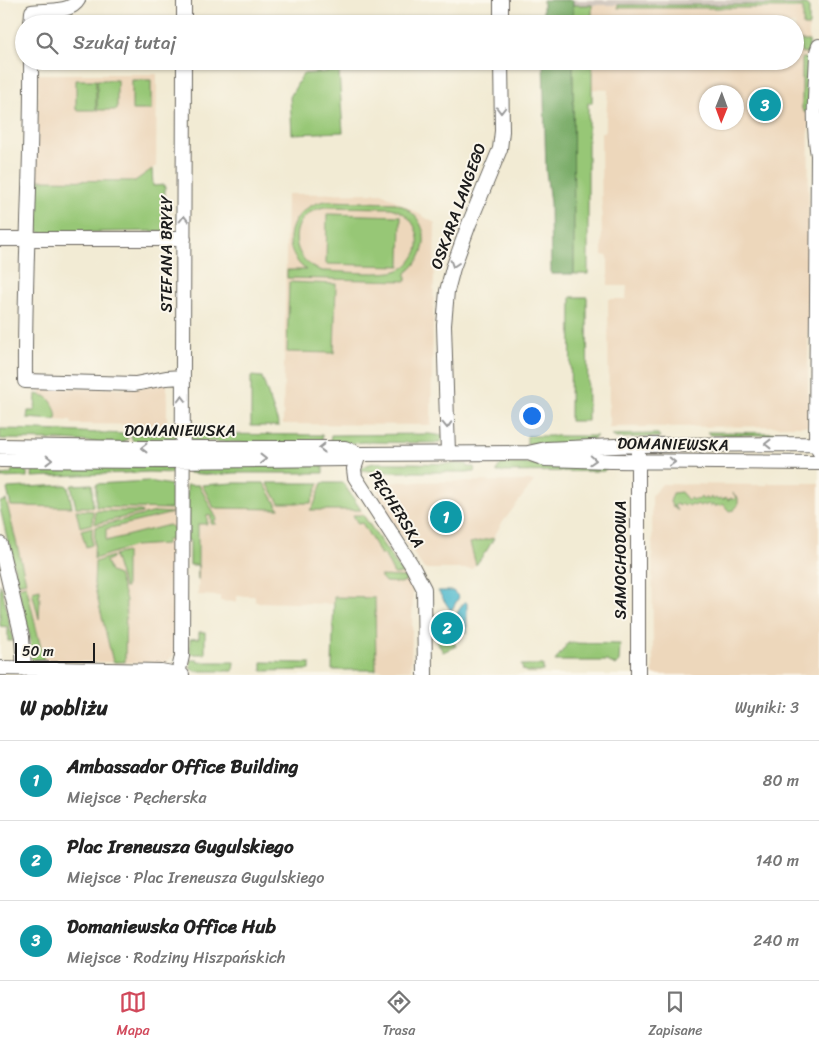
<!DOCTYPE html>
<html lang="pl">
<meta charset="utf-8">
<style>
body{margin:0;font-family:Sriracha,sans-serif;background:#f2f2f2;color:#222}
.compass{position:absolute;left:699px;top:85px;width:45px;height:45px;border-radius:50%;background:#fff;box-shadow:0 1px 4px #0004;rotate:181deg}
.scale{position:absolute;left:15px;bottom:12px;width:80px;box-sizing:border-box;padding-left:5px;border:2px solid #1c1c1c;border-top:0;font-size:14px;line-height:18px;white-space:nowrap;color:#1c1c1c;-webkit-text-stroke:4px #fbf7ec;paint-order:stroke}
.you{position:absolute;left:531px;top:415px;width:18px;height:18px;margin:-12px;border:4px solid #fff;border-radius:50%;background:#1a73e8;box-shadow:0 0 0 8px #1a73e833}
.badge{display:grid;place-items:center;width:32px;height:32px;border-radius:50%;background:#d1495b;color:#fff;font-size:16px;font-weight:700}
.pin{position:absolute;translate:-50% -50%;border:2px solid #fff;box-shadow:0 1px 5px #0006}
.list{margin:0;padding:0;list-style:none}
h2{display:flex;justify-content:space-between;align-items:center;height:65px;margin:0;padding:0 20px;font-size:21px}
h2 small{font-size:16px;font-weight:400;color:#767676}
.list li{display:grid;grid-template-columns:32px 1fr auto;gap:15px;align-items:center;box-sizing:border-box;height:80px;padding:0 20px;border-top:1px solid #e0e0e0}
.list b{display:block;font-size:19px;white-space:nowrap}
.list p{margin:0;font-size:16px;white-space:nowrap;color:#767676}
.list em{font-size:16px;font-style:normal;color:#767676}
.icon{flex:none;width:28px;height:28px;fill:none;stroke:currentColor;stroke-width:2;stroke-linecap:round;stroke-linejoin:round}
.map{position:relative;flex:none;width:819px;height:675px;overflow:hidden}
.search{position:absolute;background:#fff;box-shadow:0 1px 4px #0004;left:15px;right:15px;top:15px;height:55px;display:flex;align-items:center;gap:12px;box-sizing:border-box;padding:0 18px;border-radius:28px;color:#767676;font-size:19px}
.sheet{height:305px;background:#fff}
nav{display:flex;justify-content:space-around;align-items:center;box-sizing:border-box;height:70px;border-top:1px solid #e0e0e0;background:#fff;font-size:14px;color:#767676}
nav a{display:grid;justify-items:center;gap:2px}
nav .on{color:#d1495b}
.map>svg:first-child{display:block}
</style>
<div class="map">
<svg width="819" height="675" viewBox="0 0 819 675">
<rect width="100%" height="100%" fill="#fbf7ec"/>
<filter id="ink" filterUnits="userSpaceOnUse"><feTurbulence type="fractalNoise" baseFrequency=".02" numOctaves="2"/><feDisplacementMap in="SourceGraphic" scale="10" xChannelSelector="R" yChannelSelector="G"/><feConvolveMatrix kernelMatrix="1 2 1 2 8 2 1 2 1" color-interpolation-filters="sRGB"/></filter>
<filter id="wash" filterUnits="userSpaceOnUse"><feTurbulence type="fractalNoise" baseFrequency=".0096" numOctaves="4" result="noise"/><feDisplacementMap in="SourceGraphic" scale="20" xChannelSelector="R" yChannelSelector="G"/><feGaussianBlur stdDeviation="1.12" result="paint"/><feColorMatrix in="noise" values="0 0 0 0 0 0 0 0 0 0 0 0 0 0 0 0 0 1.4 0 .05"/><feComposite in="paint" operator="in"/></filter>
<g filter="url(#wash)">
<rect width="100%" height="100%" fill="#f2ebd4"/>
<path fill="#edd7bb" fill-rule="evenodd" d="M592,5H806L809,8L808,426L609,427L608,299H626L627,286H608V256L602,255L601,132H605L608,90L592,89V61H795V24H592ZM706,92H736V122H706Z
M38,74H157L156,166L135,181L37,180Z
M382,193L435,223L431,425L283,424L287,194Z
M167,383V425L72,424L71,421L54,420L57,414L50,401L41,395V389L141,388Z
M534,481L500,526L487,550L472,569H424L382,507L378,486L381,482Z
M768,483H819V675H653L652,495L662,484L767,485Z
M344,484L413,588L411,670H376L375,598L334,597L333,604L255,602V596H237L236,602L220,601V596L198,595L199,543L198,485Z
M6,500L7,503H11L12,506L173,509L174,655L166,663L44,661H34L31,658L30,638L0,508V502Z"/>
<path fill="#ccc2b9" d="M573,0H805L804,5H573Z"/>
<path fill="#97c776" stroke="#5a7249" fill-rule="evenodd" d="M573,5H592V24H573Z
M618,5H806L809,8V26H803V8H618Z
M799,41H809V53H801Z
M802,58H809V113L804,112L802,109Z
M573,61H592V103H588V274H574Z
M339,71L343,132L292,134L290,97L303,74Z
M76,80H96V110H76Z
M97,80H117V110H97Z
M132,80H151V110H132Z
M152,169L153,186L165,185L164,231L40,233L36,229L37,180L135,181Z
M326,201L396,203C429,216 434,251 406,273V281L287,278V270H306C276,247 291,206 326,201ZM326,207L391,208C403,211 412,219 416,230C419,238 419,246 416,253C412,260 407,267 399,270C385,276 339,271 322,271C286,259 288,212 326,207Z
M327,214L401,216L400,266L326,264Z
M289,282L336,284L334,353L287,352Z
M571,297H587L588,421H570Z
M251,376L262,377L279,426H251Z
M36,394C37,394 44,396 45,396C52,399 58,412 56,419L54,420L27,418L28,411H35Z
M0,429C42,429 84,433 127,434L128,439L124,441V444L60,440L0,439Z
M707,432L791,433V435H710Z
M133,434L177,435L175,440L171,444L155,441H133L131,436Z
M198,434L322,435L323,445L192,441L188,435Z
M429,434L444,436L442,440L438,443L365,442L330,445L331,435Z
M650,434H658L660,437L616,438L611,435Z
M527,436H597C588,448 542,444 527,444Z
M398,463L467,464L468,467H474L475,472H376L361,470C367,460 387,463 398,463Z
M502,463L605,466L606,468L604,471L497,472V469Z
M323,465V473H234L216,475L188,473L193,466Z
M33,466L171,467L176,473L149,472L32,477Z
M0,469L1,475L11,474L12,470H25L27,472V477L0,478Z
M148,481L171,485L173,487L174,505L172,509L96,507V485L97,484Z
M234,483H264L279,509L214,508L202,485Z
M267,483H319L311,503H279Z
M322,483H343L361,510H310L314,505Z
M92,484L93,507H76L71,486L72,485Z
M66,485L68,487L72,507L11,506L7,489L8,488Z
M187,485H199L217,519L214,520L216,524H211V516L207,515V524H198V580V565H190V541L187,540Z
M681,492L688,500L690,498L693,500L695,498L698,500L701,497L703,500L706,497L708,500L711,497L713,500L716,498L718,500L721,498L723,500L726,497L728,500L731,498L734,500L736,497L732,492L738,498V505L734,510L729,511L723,504L720,507L718,505L715,507L713,504L710,506L708,504L705,506L703,504L700,506L697,504L695,506L692,504L689,506L687,504L684,506L682,504L679,506L677,504L674,506L678,511L673,507L670,502L673,493Z
M6,500L26,582L18,584L0,508V502Z
M76,510L93,511L92,524L80,527Z
M95,511H141L142,513L95,524Z
M156,512L173,513L106,529V541L169,525L174,528V540H167L166,544L134,546L94,559L95,527Z
M353,515H363L403,574H394L384,554L381,555L362,523L358,524Z
M92,527V545L86,547L81,530Z
M494,538L487,550L476,565L470,543Z
M126,552V588H124L114,555Z
M112,556V558L106,561L110,572L118,575L126,600L125,662H113L94,584L95,562Z
M380,576L405,577L407,580L401,583L385,582Z
M0,584L2,588L13,641H8V627L0,626Z
M26,585L44,661H34L31,658L30,638L18,587Z
M40,589V594L38,595L40,598L39,619L32,591Z
M334,597L375,598L376,670H332Z
M434,613L443,626L435,639L434,637Z
M445,629L456,646L443,652L437,641Z
M199,632H205V654H190V639L199,638Z
M568,643L620,644L619,662L616,665L607,661H555Z
M190,660H198V662H234L233,671H195L191,669Z
M262,662L306,663H310V670L262,671Z
M521,665H543V671L540,672H527L523,670Z"/>
<path fill="#79ac67" stroke="#4a6442" d="M543,0H573V24H543Z
M543,61H573L574,274H551L550,203L546,171Z"/>
<path fill="#50bacd" stroke="#366b74" d="M438,591H453L459,597L451,611Z
M465,601L467,603V634L455,616Z"/>
</g>
<g filter="url(#ink)">
<g fill="none" stroke-linecap="round" stroke-linejoin="round">
<g stroke="#67645c" stroke-width="16">
<path id="minor" d="M501,0V24
M31,24L32,12C45,10 71,13 78,0
M184,24V0
M819,46L817,52C816,86 812,121 818,155L816,444L819,451
M31,61C32,168 24,275 25,381L135,384L166,378L183,377
M0,239H184
M0,446L132,448H345L359,454
M448,453L444,325L447,291L453,268L469,224L500,149L502,131L501,61
M528,453L545,459L611,461L819,463
M638,453V675
M359,454L354,469L355,477L411,564L424,589L425,675
M0,460L166,461L346,459L359,454L528,453L546,449L638,445L819,444
M0,544L22,637L24,669
M0,668L161,671L182,675
M178,674L182,656L184,61"/>
</g>
<use href="#minor" stroke="#fff" stroke-width="14"/>
</g>
<defs><path id="oneway-chevron" d="M-2-3.5L2.5 0L-2 3.5" fill="none" stroke-width="1.6" stroke-linecap="round" stroke-linejoin="round" transform="scale(1.25)"/></defs>
<g stroke="#999">
<use href="#oneway-chevron" transform="translate(501 110) rotate(90)"/>
<use href="#oneway-chevron" transform="translate(184 219) rotate(-90)"/>
<use href="#oneway-chevron" transform="translate(454 264) rotate(108)"/>
<use href="#oneway-chevron" transform="translate(182 399) rotate(-90)"/>
<use href="#oneway-chevron" transform="translate(447 425) rotate(88)"/>
<use href="#oneway-chevron" transform="translate(768 444) rotate(180)"/>
<use href="#oneway-chevron" transform="translate(144 448) rotate(180)"/>
<use href="#oneway-chevron" transform="translate(322 448) rotate(-180)"/>
<use href="#oneway-chevron" transform="translate(263 459)"/>
<use href="#oneway-chevron" transform="translate(49 460) rotate(1)"/>
<use href="#oneway-chevron" transform="translate(593 460) rotate(3)"/>
<use href="#oneway-chevron" transform="translate(672 462) rotate(2)"/>
</g>
</g>
<g text-anchor="middle" dominant-baseline="central" stroke-width="4" stroke-linejoin="round" paint-order="stroke">
<g font-size="16" fill="#1c1c1c" stroke="#fbf7ec">
<text transform="translate(458 206) rotate(-70)">OSKARA LANGEGO</text>
<text transform="translate(166 254) rotate(-90)">STEFANA BRYŁY</text>
<text x="180" y="430">DOMANIEWSKA</text>
<text transform="translate(673 444) rotate(1)">DOMANIEWSKA</text>
<text transform="translate(397 509) rotate(58)">PĘCHERSKA</text>
<text transform="translate(620 560) rotate(-90)">SAMOCHODOWA</text>
</g>
</g>
</svg>
<svg class="compass" viewBox="-18 -18 36 36"><path d="M0-13l5 13h-10z" fill="#e53935"/><path d="M0 13l5-13h-10z" fill="#767676"/></svg>
<div class="scale">50 m</div>
<div class="you"></div>
<div class="pin badge" style="left:446px;top:517px;background:#0f9aa8">1</div>
<div class="pin badge" style="left:447px;top:628px;background:#0f9aa8">2</div>
<div class="pin badge" style="left:765px;top:105px;background:#0f9aa8">3</div>
<div class="search"><svg class="icon" aria-label="search" viewBox="0 0 24 24"><circle cx="10" cy="10" r="6"/><path d="M15 15l6 6"/></svg>Szukaj tutaj</div>
</div>
<section class="sheet">
<h2>W pobliżu<small>Wyniki: 3</small></h2>
<ul class="list">
<li><span class="badge" style="background:#0f9aa8">1</span><div><b>Ambassador Office Building</b><p>Miejsce · Pęcherska</p></div><em>80 m</em></li>
<li><span class="badge" style="background:#0f9aa8">2</span><div><b>Plac Ireneusza Gugulskiego</b><p>Miejsce · Plac Ireneusza Gugulskiego</p></div><em>140 m</em></li>
<li><span class="badge" style="background:#0f9aa8">3</span><div><b>Domaniewska Office Hub</b><p>Miejsce · Rodziny Hiszpańskich</p></div><em>240 m</em></li>
</ul>
</section>
<nav>
<a class="on"><svg class="icon" aria-label="map" viewBox="0 0 24 24"><path d="M3 6l6-2 6 2 6-2v14l-6 2-6-2-6 2zM9 4v14M15 6v14"/></svg>Mapa</a>
<a><svg class="icon" aria-label="directions" viewBox="0 0 24 24"><path d="M12 3l9 9-9 9-9-9zM9 14v-3h6M13 9l2 2-2 2"/></svg>Trasa</a>
<a><svg class="icon" aria-label="saved" viewBox="0 0 24 24"><path d="M7 4h10v16l-5-4-5 4z"/></svg>Zapisane</a>
</nav>
